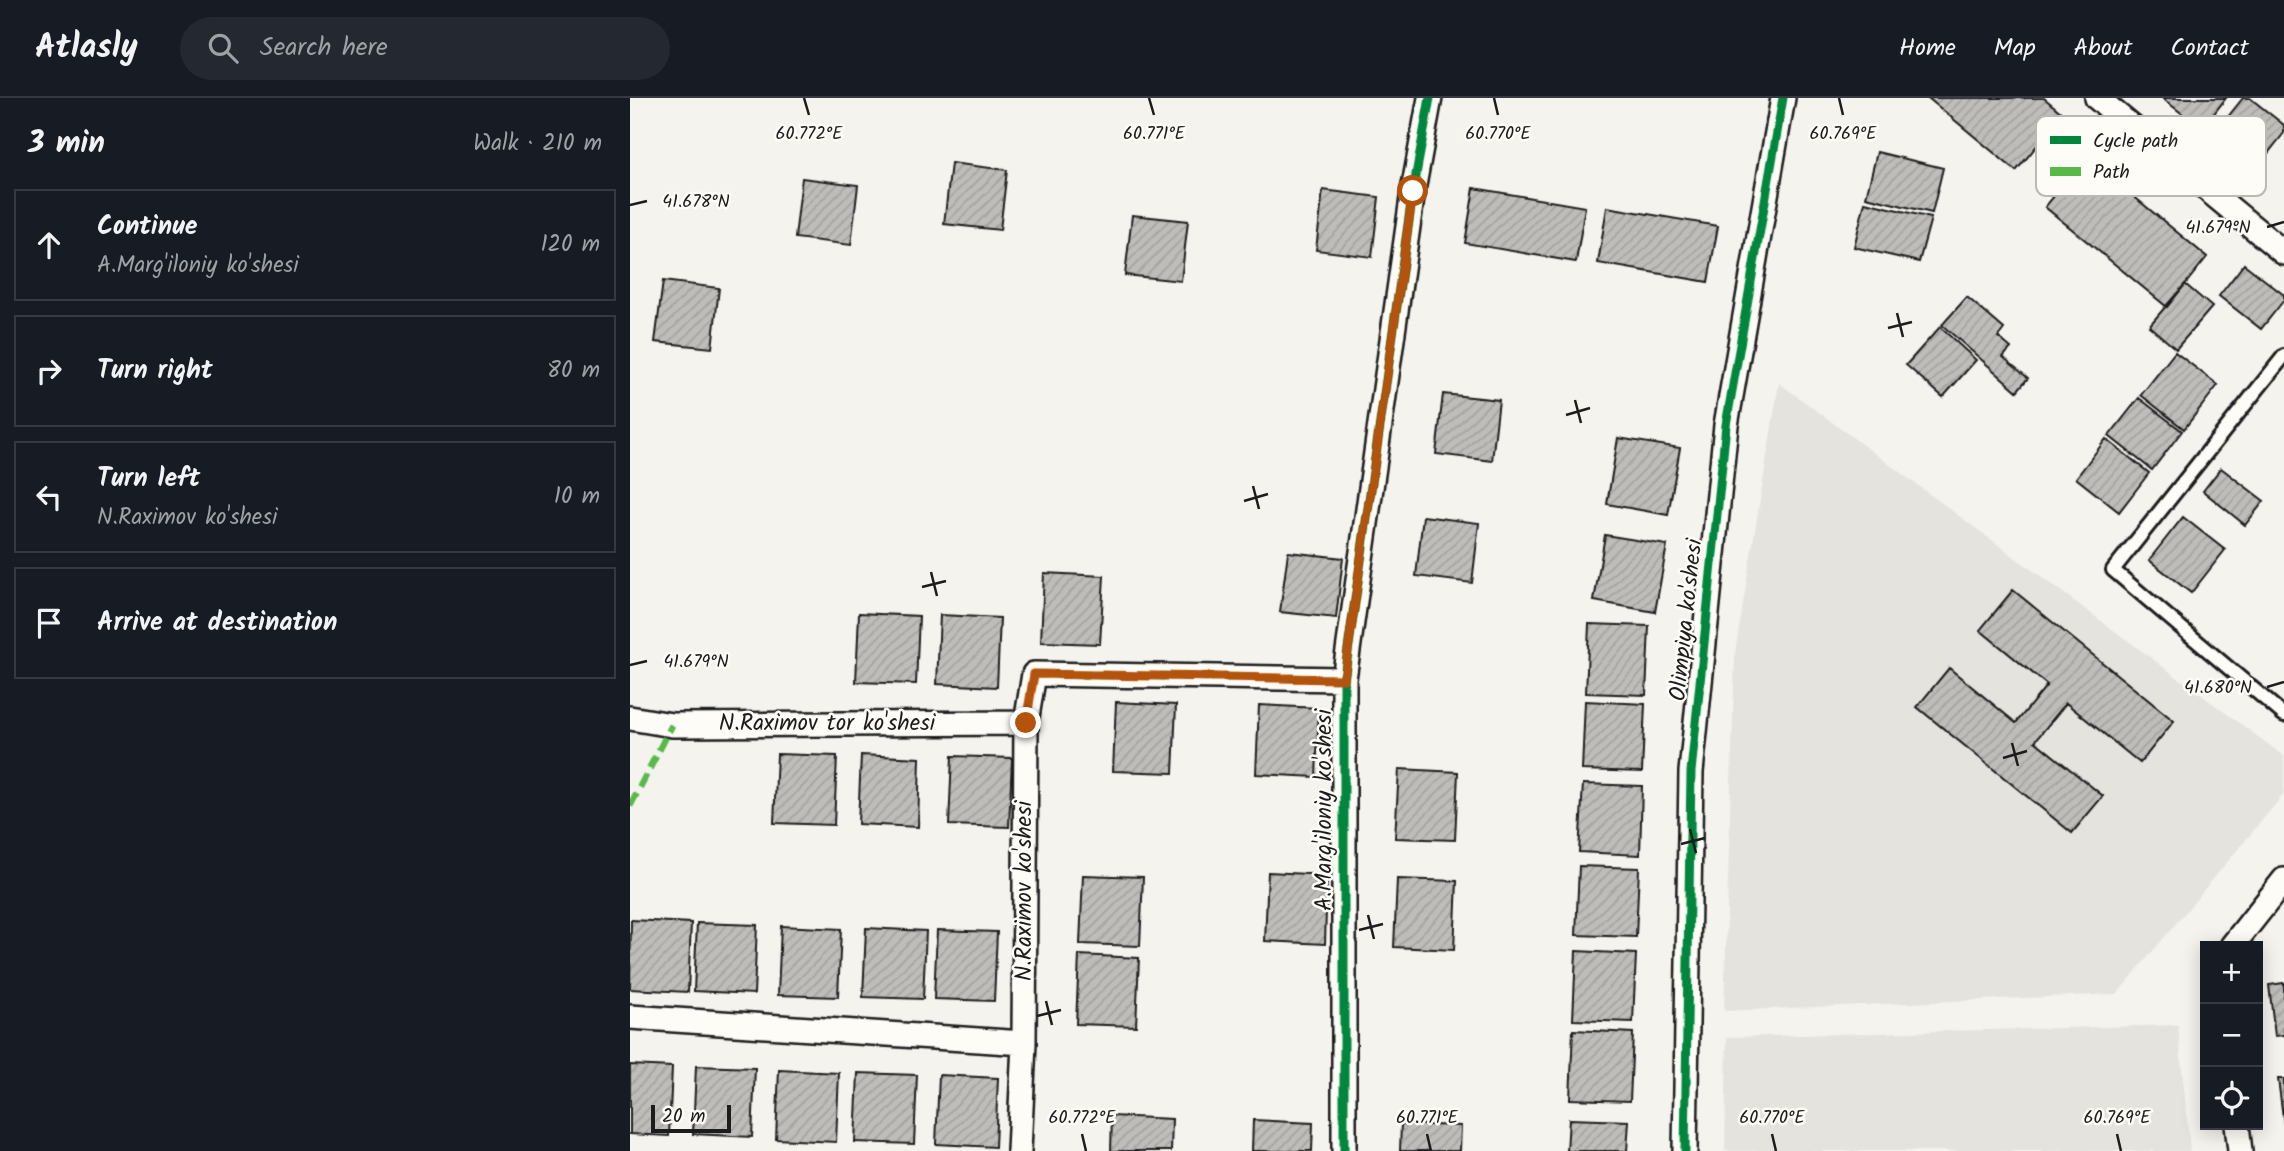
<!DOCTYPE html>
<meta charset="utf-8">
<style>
body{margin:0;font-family:Kalam,sans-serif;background:#242831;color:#f1f3f6}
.controls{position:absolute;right:21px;bottom:21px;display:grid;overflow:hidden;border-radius:0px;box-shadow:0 4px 18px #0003}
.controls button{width:63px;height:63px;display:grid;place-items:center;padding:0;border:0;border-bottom:2px solid #363941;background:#171b24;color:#f1f3f6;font:35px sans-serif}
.scale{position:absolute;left:21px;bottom:18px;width:80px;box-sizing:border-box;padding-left:7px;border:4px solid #1c1c1c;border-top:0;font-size:19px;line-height:24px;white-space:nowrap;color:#1c1c1c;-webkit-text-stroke:5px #fdfcf7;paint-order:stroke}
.stop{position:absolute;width:21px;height:21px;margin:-16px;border:5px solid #b45309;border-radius:50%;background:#fff}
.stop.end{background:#b45309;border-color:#fff;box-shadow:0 2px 7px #0008}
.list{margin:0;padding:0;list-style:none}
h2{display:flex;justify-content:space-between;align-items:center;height:91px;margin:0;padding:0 28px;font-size:30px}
h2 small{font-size:23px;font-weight:400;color:#9ea1a6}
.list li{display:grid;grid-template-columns:46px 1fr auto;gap:21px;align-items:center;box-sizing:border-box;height:112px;margin:0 14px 14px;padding:0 14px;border:2px solid #363941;border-radius:0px}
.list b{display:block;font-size:26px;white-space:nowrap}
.list p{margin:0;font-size:23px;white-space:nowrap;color:#9ea1a6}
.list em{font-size:23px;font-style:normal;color:#9ea1a6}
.icon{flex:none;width:38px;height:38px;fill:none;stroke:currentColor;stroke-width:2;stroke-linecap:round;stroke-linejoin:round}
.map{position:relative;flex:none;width:1654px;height:1053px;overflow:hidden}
header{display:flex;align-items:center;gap:42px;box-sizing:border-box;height:98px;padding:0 35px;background:#171b24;border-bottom:2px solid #363941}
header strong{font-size:33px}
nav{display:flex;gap:38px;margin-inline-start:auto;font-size:24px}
.search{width:490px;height:63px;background:#242831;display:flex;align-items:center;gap:18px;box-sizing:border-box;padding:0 24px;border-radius:38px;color:#9ea1a6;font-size:26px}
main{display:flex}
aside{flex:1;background:#171b24}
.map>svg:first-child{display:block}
</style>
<header>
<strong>Atlasly</strong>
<div class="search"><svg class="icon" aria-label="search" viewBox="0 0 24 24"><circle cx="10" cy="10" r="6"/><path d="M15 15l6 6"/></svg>Search here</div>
<nav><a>Home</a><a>Map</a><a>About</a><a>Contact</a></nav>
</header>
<main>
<aside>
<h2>3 min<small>Walk · 210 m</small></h2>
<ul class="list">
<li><svg class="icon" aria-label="ahead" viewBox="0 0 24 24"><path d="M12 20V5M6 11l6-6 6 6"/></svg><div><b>Continue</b><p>A.Marg'iloniy ko'shesi</p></div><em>120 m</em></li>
<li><svg class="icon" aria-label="right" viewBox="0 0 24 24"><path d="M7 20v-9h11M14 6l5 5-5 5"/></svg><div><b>Turn right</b></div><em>80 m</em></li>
<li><svg class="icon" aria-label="left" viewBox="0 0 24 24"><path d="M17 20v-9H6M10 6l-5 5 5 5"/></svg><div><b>Turn left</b><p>N.Raximov ko'shesi</p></div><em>10 m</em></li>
<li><svg class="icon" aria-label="arrive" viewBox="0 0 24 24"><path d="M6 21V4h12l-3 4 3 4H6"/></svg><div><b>Arrive at destination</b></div></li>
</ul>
</aside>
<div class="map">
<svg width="1654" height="1053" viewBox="0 0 1654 1053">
<defs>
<pattern id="building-hatch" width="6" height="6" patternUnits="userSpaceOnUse" patternTransform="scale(1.75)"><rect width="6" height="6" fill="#bebdba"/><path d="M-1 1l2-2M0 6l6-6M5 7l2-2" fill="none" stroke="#a3a29f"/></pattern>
</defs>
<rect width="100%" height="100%" fill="#f4f3ee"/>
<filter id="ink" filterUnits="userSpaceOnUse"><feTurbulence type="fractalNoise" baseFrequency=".0143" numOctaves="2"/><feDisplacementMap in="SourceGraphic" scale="14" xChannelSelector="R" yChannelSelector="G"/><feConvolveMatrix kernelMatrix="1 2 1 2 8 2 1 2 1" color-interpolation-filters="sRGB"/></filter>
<g filter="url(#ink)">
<path fill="#e4e3de" d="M1149,285L1654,658V696L1487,896L1094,913L1105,555Z
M1548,927L1560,1053H1095L1097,939Z"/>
<path fill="url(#building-hatch)" stroke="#1c1c1c" stroke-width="2" d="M1298,0H1414L1433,16L1386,73Z
M1532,0H1596L1572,31Z
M1613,0H1620L1654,27V35L1624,73L1581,40Z
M1247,54L1313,70L1302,115L1236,99Z
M1456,59L1577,159L1537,209L1415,109Z
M321,65L377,72L370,132L314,126Z
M172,80L228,87L221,147L165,140Z
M844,90L955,109L946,164L835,145Z
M693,92L749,99L742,159L686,152Z
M1235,104L1301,120L1289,164L1224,149Z
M977,109L1088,128L1078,184L968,165Z
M502,117L558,123L551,183L495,177Z
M1614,166L1654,197V202L1631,231L1589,198Z
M33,183L89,190L82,250L25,244Z
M1555,186L1582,209L1546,251L1519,228Z
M1337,199L1374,231L1368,239L1381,250L1373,259L1398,280L1387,293L1312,227Z
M1310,229L1346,262L1313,299L1276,267Z
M1545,254L1588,287L1554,331L1511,297Z
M813,296L869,302L862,363L806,356Z
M1509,300L1552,333L1522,372L1479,338Z
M988,340L1050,350L1038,417L977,406Z
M1476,341L1519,375L1489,414L1446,380Z
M1591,370L1634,403L1615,427L1573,393Z
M793,418L849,425L842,485L786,478Z
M1553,419L1595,452L1561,495L1519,462Z
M975,437L1037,447L1025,514L964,503Z
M658,454L713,460L706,520L650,514Z
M414,475L474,478L470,546L411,544Z
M1383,492L1544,623L1510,665L1436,605L1405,643L1473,698L1442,735L1287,609L1319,570L1386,625L1417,587L1350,532Z
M229,515L289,518L286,586L226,584Z
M310,517L370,520L367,589L307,586Z
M959,526L1019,528L1016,597L956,595Z
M955,603L1015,606L1012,674L952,672Z
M486,604L546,607L543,675L483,673Z
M629,607L689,610L686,679L626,676Z
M147,656L207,658L204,727L144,725Z
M231,657L290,660L288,729L228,726Z
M322,658L382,660L379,729L319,727Z
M769,671L828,674L825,742L765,740Z
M953,686L1012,688L1010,757L949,754Z
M949,768L1009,770L1006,839L946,837Z
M638,774L697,777L695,846L635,843Z
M453,777L513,779L510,848L450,846Z
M767,781L827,783L824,852L764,849Z
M1,822L61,825L58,894L0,891Z
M67,825L127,827L124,896L64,893Z
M151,828L211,831L208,899L148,897Z
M236,830L296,833L293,901L233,899Z
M307,832L367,834L364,903L304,901Z
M946,853L1006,856L1003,924L943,922Z
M449,857L509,860L506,928L446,926Z
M1654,885V937L1645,938L1639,887Z
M943,932L1003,935L1000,1003L940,1001Z
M0,967L42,969L39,1038L0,1036Z
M66,968L125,970L122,1039L63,1036Z
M149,972L209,975L206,1044L146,1041Z
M228,975L287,977L284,1046L225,1044Z
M309,977L368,980L365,1049L306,1046Z
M1648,981H1654V1027Z
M482,1018L542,1021L541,1053H481Z
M939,1021L999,1023L997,1053H937Z
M623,1022L683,1025L682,1053H622Z
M771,1026L831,1028L830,1053H770Z"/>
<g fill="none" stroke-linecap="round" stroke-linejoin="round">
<g stroke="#1c1c1c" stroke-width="18">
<path id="lane" d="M1654,258L1483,472L1654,617"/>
</g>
<g stroke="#1c1c1c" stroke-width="28">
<path id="street" d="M1467,0L1654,155
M0,620L42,627L396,625
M1602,848L1654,782
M0,919L394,945
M1607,1027L1610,1053
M389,1053L394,945L396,625L404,576L714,581
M714,1053V581L783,93L800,0
M1055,1053L1061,674L1096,327L1153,0"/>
</g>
<use href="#lane" stroke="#fdfcf7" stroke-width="12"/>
<use href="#street" stroke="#fdfcf7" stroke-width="23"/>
<path stroke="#58b947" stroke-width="7" stroke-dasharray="14 7" stroke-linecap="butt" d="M404,576L714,581
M0,708L42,627"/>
<g stroke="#fdfcf7" stroke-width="13">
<path id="cycleway" d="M714,1053V581L783,93L800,0
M1055,1053L1061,674L1096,327L1153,0"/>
</g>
<use href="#cycleway" stroke="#00873e" stroke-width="9"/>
</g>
</g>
<g fill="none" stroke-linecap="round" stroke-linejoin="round" filter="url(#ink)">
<path stroke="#b45309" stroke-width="9" d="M396,625L404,576L714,581L783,93"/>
</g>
<path fill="none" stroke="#1c1c1c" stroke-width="2.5" d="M174,0L179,17M519,0L524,17M864,0L868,17M1209,0L1213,17M0,107L17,103M1637,129L1654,124M1267,215L1273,239M1258,230L1282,224M945,302L951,325M936,317L960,310M623,388L629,411M614,403L638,396M301,474L307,498M292,489L316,483M0,567L17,563M1637,589L1654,584M1382,645L1388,668M1373,660L1397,653M1060,731L1066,755M1051,746L1075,740M738,817L744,841M729,832L753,826M416,903L422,927M407,918L431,912M452,1036L456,1053M797,1036L801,1053M1142,1036L1146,1053M1487,1036L1491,1053"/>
<g text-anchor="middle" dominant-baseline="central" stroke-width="5" stroke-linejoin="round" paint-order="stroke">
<g font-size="23" fill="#1c1c1c" stroke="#fdfcf7">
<text transform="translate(1057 522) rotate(-84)">Olimpiya ko'shesi</text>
<text x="197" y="626">N.Raximov tor ko'shesi</text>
<text transform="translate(695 712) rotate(-90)">A.Marg'iloniy ko'shesi</text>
<text transform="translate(395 793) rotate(-90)">N.Raximov ko'shesi</text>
</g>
</g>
<rect x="1406" y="18" width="230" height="80" rx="10" fill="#fdfcf7" stroke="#bab9b5" stroke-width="2"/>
<rect x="1420" y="38" width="31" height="8" fill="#00873e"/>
<rect x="1420" y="69" width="31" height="9" fill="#58b947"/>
<g font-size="19" fill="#1c1c1c">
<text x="1463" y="49">Cycle path</text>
<text x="1463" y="80">Path</text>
</g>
<g font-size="18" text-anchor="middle" fill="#1c1c1c" stroke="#fdfcf7" stroke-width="5" stroke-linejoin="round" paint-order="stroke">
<text x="179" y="41">60.772°E</text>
<text x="524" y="41">60.771°E</text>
<text x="868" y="41">60.770°E</text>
<text x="1213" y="41">60.769°E</text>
<text x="66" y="109">41.678°N</text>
<text x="1588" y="135">41.679°N</text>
<text x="66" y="569">41.679°N</text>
<text x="1588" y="595">41.680°N</text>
<text x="452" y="1025">60.772°E</text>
<text x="797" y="1025">60.771°E</text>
<text x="1142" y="1025">60.770°E</text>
<text x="1487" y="1025">60.769°E</text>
</g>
</svg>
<div class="controls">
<button>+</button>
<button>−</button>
<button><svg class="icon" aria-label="locate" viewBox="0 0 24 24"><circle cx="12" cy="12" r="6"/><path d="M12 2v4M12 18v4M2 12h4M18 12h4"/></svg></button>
</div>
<div class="scale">20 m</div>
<div class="stop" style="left:783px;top:93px"></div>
<div class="stop end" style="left:396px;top:625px"></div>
</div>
</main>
